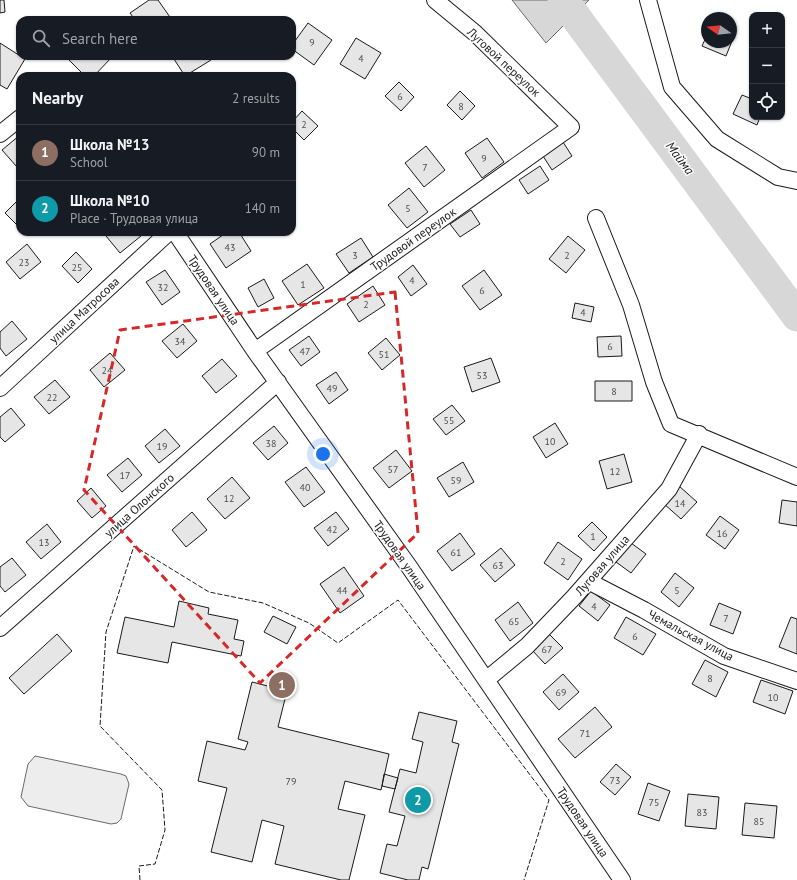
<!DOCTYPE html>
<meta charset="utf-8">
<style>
body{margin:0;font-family:"PT Sans",sans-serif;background:#20242c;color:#f1f3f6}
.controls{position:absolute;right:12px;top:12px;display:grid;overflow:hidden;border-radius:8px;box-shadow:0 1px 3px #0004}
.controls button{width:36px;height:36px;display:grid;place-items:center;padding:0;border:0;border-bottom:1px solid #363941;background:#171b24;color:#f1f3f6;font:20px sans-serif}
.compass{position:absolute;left:701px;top:12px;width:36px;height:36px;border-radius:50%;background:#171b24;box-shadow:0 1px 3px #0004;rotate:284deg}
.you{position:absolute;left:323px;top:454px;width:14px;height:14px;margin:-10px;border:3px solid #fff;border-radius:50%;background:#1a73e8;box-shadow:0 0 0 6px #1a73e833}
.badge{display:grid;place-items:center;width:26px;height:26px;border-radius:50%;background:#7c3aed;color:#fff;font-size:13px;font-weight:700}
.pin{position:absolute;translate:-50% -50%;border:2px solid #fff;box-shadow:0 1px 4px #0006}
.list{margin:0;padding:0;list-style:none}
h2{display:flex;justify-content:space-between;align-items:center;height:52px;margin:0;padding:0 16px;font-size:17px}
h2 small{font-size:13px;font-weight:400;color:#9ea1a6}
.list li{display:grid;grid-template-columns:26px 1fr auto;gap:12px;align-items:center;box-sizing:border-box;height:56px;padding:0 16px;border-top:1px solid #363941}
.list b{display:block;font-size:15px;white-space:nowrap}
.list p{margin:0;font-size:13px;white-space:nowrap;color:#9ea1a6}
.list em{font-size:13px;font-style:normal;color:#9ea1a6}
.icon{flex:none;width:22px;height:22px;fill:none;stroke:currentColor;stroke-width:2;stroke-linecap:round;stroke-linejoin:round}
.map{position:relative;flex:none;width:797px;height:880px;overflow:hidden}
.search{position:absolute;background:#171b24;box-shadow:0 1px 3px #0004;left:16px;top:16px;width:280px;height:44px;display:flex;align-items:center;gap:10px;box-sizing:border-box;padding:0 14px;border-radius:12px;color:#9ea1a6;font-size:15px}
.panel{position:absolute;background:#171b24;box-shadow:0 1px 3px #0004;left:16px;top:72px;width:280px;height:164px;border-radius:12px}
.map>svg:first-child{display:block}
</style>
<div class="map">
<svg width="797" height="880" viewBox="0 0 797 880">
<rect width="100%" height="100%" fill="#fff"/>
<path fill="#ededed" stroke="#6a6a6a" d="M35,756L121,774L126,776L129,784L121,819L117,823L111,824L28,806L21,797L28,764Z"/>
<path fill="#d7d7d7" stroke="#6a6a6a" d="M512,0H589L546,43Z"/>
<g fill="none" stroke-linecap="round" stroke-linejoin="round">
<path stroke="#d7d7d7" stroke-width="31" d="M563,0L797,316"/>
</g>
<path fill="#e6e6e6" stroke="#1a1a1a" d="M0,0H4L5,12L0,13Z
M149,0H158L172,20H135L130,13Z
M308,23L332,40L314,65L292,49V45Z
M707,35V42H731V35L734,36L726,56L702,46Z
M356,38L381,53L365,79L340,64Z
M0,43L25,59L7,89L0,85Z
M73,56H109L111,58L94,76H85L69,60Z
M172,56H209L211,60L185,76Z
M399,82L414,97L401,111L385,96Z
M460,91L475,106L462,120L447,105Z
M742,95L752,99V117H760L757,125L733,114Z
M302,111L318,126L304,140L292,128V122Z
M20,135V165L17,167L2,150Z
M487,138L504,162L482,178L465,153Z
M563,142L572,156L552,170L543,156Z
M426,146L445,170L424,187L405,163Z
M540,166L549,180L528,194L519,180Z
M409,188L428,212L407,228L388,205Z
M20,198V228L5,213Z
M471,210L480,224L460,237L450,224Z
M110,232H138L141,236L120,253L106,236Z
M227,232H239L251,251L226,268L210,244Z
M568,236L585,250L566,273L549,259Z
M361,238L373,257L349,273L336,254Z
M27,244L41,262L20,279L6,262Z
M76,252L92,269L78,283L62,266Z
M307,264L324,288L298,305L282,281Z
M413,265L427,284L411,296L398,277Z
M165,270L180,292L162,305L146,282Z
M484,270L502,295L480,310L462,286Z
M264,279L274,298L258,307L248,288Z
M373,286L385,305L359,322L347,304Z
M575,303L594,307L591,322L572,318Z
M12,321L27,339L6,356L0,348V332Z
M183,324L197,341L177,358L162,341Z
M309,336L320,352L301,366L289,350Z
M621,336L622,356L598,357L597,337Z
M386,338L400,355L382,370L368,353Z
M110,353L125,370L104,387L90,370Z
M491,358L500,382L472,392L464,367Z
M222,359L237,376L216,393L202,376Z
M336,372L348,390L329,404L316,385Z
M55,380L70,397L49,414L34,397Z
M595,381H632V401H595Z
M452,405L465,421L446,435L433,419Z
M11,408L25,425L5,442L0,437V417Z
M555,423L568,444L546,458L533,437Z
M274,426L288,443L268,460L253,443Z
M165,429L180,446L159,463L145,446Z
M396,450L412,471L389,488L373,468Z
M624,454L632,482L607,489L599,461Z
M128,458L142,475L122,492L107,475Z
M463,462L474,482L449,497L437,478Z
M306,467L325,492L304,507L285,482Z
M232,477L250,498L225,519L207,499Z
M679,486L697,502L681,519L663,503Z
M91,488L106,506L92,518L77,501Z
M782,500L797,502V526L779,523Z
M192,512L207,530L186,547L172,530Z
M336,512L349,529L328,546L314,528Z
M720,516L739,530L725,549L706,535Z
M592,522L607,537L594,551L578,536Z
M47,524L61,542L41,559L26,542Z
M460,533L475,554L452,571L437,551Z
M627,540L646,554L631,573L612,559Z
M558,542L582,559L568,580L544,563Z
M501,548L515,565L495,582L480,565Z
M12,558L26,575L5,592L0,586V567Z
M344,567L364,596L340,613L320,584Z
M675,573L694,588L679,607L661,592Z
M591,591L610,605L598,621L579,606Z
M179,601L209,608L208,614L238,620L234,639L244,641L241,656L172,642L168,663L117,653L125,617L174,627Z
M518,602L533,623L510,641L495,620Z
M719,603L741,612L733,634L710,625Z
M273,616L296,627L287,644L264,632Z
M626,617L656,634L643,655L614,638Z
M791,617L797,619V654L779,647Z
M57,634L72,651L24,694L9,678Z
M549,634L563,648L545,664L532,650Z
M705,660L728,672L716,697L692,684Z
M563,674L579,692L559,710L543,692Z
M761,680L793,691L785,714L753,702Z
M252,682L287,691L278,727L389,754L381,790L345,781L338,809L365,815L349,880H341L275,864L284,826L262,820L252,862L211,852L227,788L198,781L207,741L245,750L248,742L238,739Z
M595,707L612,727L575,758L558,739Z
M419,712L457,721L452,742L459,744L428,869L422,867L419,880H408L380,873L387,844L397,846L405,816L389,812L400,769L416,773L423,742L412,739Z
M616,764L631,777L615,795L600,782Z
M384,774L398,778L395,789L382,786Z
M648,783L670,791L659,821L638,814Z
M688,794L719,797L716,829L685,826Z
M745,803L777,806L774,838L742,835Z"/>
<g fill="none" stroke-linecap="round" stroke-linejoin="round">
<g stroke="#1a1a1a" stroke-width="18">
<path id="minor" d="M648,0L672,87L717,139L778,177L797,181
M0,134L20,118
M596,218L631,305L654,382L671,424L797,477
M175,232L255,351L410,568L622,880
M255,351L571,127L475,33L435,0
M0,388L169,232
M588,581L644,610L724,656L797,681
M0,628L278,382
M486,680L527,646L574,597L669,489L699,434"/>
</g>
<use href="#minor" stroke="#fff" stroke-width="16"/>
<path stroke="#1a1a1a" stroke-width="1" stroke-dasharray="5 2" stroke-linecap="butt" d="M140,880L139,866L155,864L165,830L162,790L100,726L106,632L134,546L209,592L263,603L309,623L338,643L398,600L549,800L524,880"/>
</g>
<path fill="none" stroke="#d62828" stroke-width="3" stroke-dasharray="8 5" stroke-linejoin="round" d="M395,292L418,533L260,683L84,490L120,330Z"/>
<g text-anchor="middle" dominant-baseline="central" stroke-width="3" stroke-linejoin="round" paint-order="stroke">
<g font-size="10" fill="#4d4d4d">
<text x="312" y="42">9</text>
<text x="361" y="58">4</text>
<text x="400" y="96">6</text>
<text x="461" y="106">8</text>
<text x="304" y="124">2</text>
<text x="484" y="158">9</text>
<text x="425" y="167">7</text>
<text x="408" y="208">5</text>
<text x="230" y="247">43</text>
<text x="355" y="255">3</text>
<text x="567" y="255">2</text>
<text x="24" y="262">23</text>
<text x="77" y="267">25</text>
<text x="412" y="280">4</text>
<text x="303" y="284">1</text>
<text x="163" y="287">32</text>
<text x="482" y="290">6</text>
<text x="366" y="304">2</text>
<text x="583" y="312">4</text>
<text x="180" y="341">34</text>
<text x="610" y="346">6</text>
<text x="305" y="351">47</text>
<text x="384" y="354">51</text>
<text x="107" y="370">24</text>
<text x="482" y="375">53</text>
<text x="332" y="388">49</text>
<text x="614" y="391">8</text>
<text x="52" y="397">22</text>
<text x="449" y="420">55</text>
<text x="550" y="441">10</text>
<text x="271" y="443">38</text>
<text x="162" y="446">19</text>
<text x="393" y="469">57</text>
<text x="615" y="471">12</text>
<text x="125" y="475">17</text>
<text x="456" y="480">59</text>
<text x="305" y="487">40</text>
<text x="229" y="498">12</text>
<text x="680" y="503">14</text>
<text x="332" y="529">42</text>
<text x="722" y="533">16</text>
<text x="593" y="536">1</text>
<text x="44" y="542">13</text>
<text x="456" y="552">61</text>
<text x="563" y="561">2</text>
<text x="498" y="565">63</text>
<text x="342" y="590">44</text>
<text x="677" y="590">5</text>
<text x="594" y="606">4</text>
<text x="726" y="618">7</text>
<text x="514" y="621">65</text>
<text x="635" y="636">6</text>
<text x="547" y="649">67</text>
<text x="710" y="678">8</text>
<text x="561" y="692">69</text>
<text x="773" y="697">10</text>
<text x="585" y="733">71</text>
<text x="615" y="780">73</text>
<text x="291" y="781">79</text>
<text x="654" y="802">75</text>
<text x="702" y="812">83</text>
<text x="759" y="821">85</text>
</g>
<g font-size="12" fill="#1a1a1a" stroke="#fff">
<text transform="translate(504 62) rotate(43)">Луговой переулок</text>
<text transform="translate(413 239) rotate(-35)">Трудовой переулок</text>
<text transform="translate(214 290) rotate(56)">Трудовая улица</text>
<text transform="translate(84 310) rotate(-43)">улица Матросова</text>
<text transform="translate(139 505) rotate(-42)">улица Олонского</text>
<text transform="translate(400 555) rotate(55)">Трудовая улица</text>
<text transform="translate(602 565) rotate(-49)">Луговая улица</text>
<text transform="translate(691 635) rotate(28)">Чемальская улица</text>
<text transform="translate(583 822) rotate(56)">Трудовая улица</text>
</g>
<g font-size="13" font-style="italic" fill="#1a1a1a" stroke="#fff">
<text transform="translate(680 158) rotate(53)">Майма</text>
</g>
</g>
</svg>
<div class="controls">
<button>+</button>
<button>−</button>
<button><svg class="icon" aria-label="locate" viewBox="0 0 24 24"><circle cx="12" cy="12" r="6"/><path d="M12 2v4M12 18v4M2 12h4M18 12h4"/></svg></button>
</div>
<svg class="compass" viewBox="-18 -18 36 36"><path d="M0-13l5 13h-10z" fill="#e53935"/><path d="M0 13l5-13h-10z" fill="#9ea1a6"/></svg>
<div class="you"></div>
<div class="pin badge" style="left:282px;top:685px;background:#8d6e63">1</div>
<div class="pin badge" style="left:418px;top:800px;background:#0f9aa8">2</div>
<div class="search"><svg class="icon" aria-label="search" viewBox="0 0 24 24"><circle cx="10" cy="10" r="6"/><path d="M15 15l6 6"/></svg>Search here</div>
<section class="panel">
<h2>Nearby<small>2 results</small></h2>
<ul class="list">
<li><span class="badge" style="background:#8d6e63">1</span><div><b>Школа №13</b><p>School</p></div><em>90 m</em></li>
<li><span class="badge" style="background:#0f9aa8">2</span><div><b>Школа №10</b><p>Place · Трудовая улица</p></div><em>140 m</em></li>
</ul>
</section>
</div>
